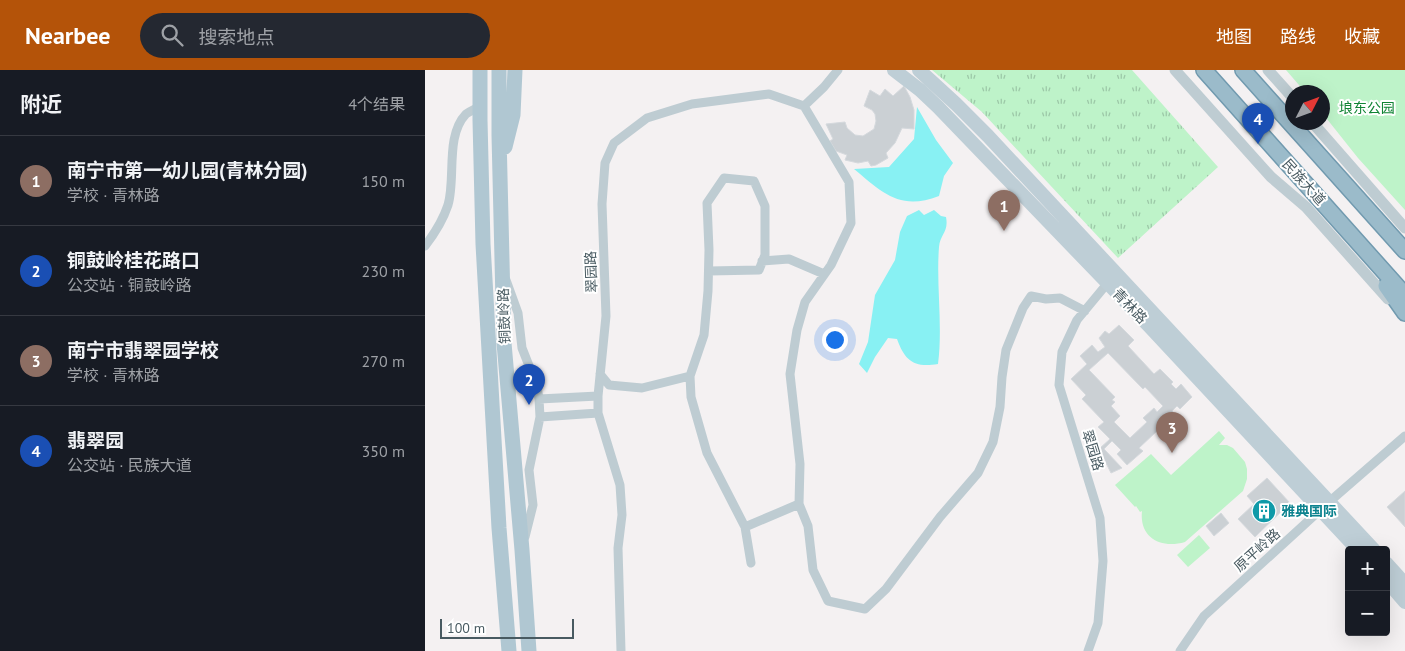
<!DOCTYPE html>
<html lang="zh">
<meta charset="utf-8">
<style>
body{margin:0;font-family:"PT Sans","Noto Sans SC",sans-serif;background:#242831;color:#f1f3f6}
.controls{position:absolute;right:15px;bottom:15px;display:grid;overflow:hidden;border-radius:5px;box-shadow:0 5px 20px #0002}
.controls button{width:45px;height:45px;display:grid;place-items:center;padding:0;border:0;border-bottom:1px solid #363941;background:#171b24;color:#f1f3f6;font:25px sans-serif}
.compass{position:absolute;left:860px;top:15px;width:45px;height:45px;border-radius:50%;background:#171b24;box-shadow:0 5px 20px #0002;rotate:48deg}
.scale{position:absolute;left:15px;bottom:12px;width:134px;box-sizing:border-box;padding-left:5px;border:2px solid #485a61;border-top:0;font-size:14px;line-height:18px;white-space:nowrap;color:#485a61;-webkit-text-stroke:4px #fff;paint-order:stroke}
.you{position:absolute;left:409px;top:269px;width:18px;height:18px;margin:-12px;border:4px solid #fff;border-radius:50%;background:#1a73e8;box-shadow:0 0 0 8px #1a73e833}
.badge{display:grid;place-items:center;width:32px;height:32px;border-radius:50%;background:#b45309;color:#fff;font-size:16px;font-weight:700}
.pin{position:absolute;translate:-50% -41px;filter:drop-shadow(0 1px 2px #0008)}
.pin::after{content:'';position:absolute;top:26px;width:18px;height:15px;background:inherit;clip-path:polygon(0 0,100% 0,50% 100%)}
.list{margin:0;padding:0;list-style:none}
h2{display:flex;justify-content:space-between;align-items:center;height:65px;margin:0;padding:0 20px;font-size:21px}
h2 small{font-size:16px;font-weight:400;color:#9ea1a6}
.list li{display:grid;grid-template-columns:32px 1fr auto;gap:15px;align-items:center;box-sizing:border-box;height:90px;padding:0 20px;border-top:1px solid #363941}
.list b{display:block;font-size:19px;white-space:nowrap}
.list p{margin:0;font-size:16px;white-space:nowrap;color:#9ea1a6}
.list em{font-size:16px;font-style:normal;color:#9ea1a6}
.icon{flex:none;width:28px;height:28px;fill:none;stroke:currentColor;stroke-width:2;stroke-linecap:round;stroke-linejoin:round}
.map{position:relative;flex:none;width:980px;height:581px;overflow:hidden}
header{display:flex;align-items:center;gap:30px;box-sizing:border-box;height:70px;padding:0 25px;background:#b45309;color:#fff}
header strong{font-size:24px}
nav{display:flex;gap:28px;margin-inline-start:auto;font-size:18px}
.search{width:350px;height:45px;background:#242831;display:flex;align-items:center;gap:12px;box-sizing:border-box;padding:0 18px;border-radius:28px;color:#9ea1a6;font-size:19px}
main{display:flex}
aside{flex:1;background:#171b24}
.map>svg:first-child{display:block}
</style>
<header>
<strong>Nearbee</strong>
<div class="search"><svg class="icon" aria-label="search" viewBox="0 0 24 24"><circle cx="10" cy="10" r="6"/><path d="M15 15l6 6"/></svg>搜索地点</div>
<nav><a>地图</a><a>路线</a><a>收藏</a></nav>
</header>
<main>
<aside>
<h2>附近<small>4个结果</small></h2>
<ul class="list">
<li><span class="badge" style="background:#8d6e63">1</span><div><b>南宁市第一幼儿园(青林分园)</b><p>学校 · 青林路</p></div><em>150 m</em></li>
<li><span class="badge" style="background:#1a4fb4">2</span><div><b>铜鼓岭桂花路口</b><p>公交站 · 铜鼓岭路</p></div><em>230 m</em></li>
<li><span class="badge" style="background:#8d6e63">3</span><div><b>南宁市翡翠园学校</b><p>学校 · 青林路</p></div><em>270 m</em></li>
<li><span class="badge" style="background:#1a4fb4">4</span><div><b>翡翠园</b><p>公交站 · 民族大道</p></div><em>350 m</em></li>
</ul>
</aside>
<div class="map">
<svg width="980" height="581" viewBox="0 0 980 581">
<defs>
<pattern id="grass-tufts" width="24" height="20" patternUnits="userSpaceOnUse" patternTransform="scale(1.25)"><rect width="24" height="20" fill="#bef3c9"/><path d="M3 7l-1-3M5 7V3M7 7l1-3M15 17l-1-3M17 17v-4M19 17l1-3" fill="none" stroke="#9cc8a7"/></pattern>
</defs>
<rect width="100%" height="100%" fill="#f4f1f2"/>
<path fill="url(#grass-tufts)" d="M507,0H707L793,97L693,188L557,42Z"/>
<path fill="#bef3c9" d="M861,0H980V140L933,88L898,44V22H880Z
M794,361L800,368L794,375H802L808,378L820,392L822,399V409L818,421L760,472C736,479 714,468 717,441L715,442L711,436L710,437L690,415L726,384L746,405Z
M774,465L785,478L763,497L752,485Z"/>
<path fill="#88f1f3" d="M492,37L511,70L528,93L519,106L514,126C475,141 458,123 429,99L464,97L489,69Z
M494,140L499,145L509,140L516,146L521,147C524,162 515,164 514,177C511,215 518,256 513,294C489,298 480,291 472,269L463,268L450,287L442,303L434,294L443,272L450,225L470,190L475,162L482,146Z"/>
<path fill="#cbd0d4" stroke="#d5d9dd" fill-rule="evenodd" d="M479,16L485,27L489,40V59L477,58L470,73L461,83L463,88L451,95L446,96L443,91L433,93L420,90L422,85L411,81L405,71L408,69L401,54L420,52L422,58L430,65L438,66L449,59L451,51L450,44L447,40L439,36L445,20L455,26L460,19L468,26Z
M694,255L709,270L703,276L729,304L735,299L748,312L746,314L751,319L756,314L767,327L755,339L752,336L747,341L750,344L714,378L718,381L702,395L692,384L696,380L687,371L679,379L697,398L686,403L674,379L685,369L673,357L679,352L657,329L661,325L646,309L662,294L655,286L667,275L673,282L680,277L674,268L680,261L684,264ZM683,283L718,319L720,317L738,336L732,342L729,338L718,348L722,352L705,368L689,352L695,346L686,336L690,332L687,330L690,327L664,300Z
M842,408L865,433L830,467L813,449L829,434L822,426Z
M980,421V457L962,437Z
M796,443L804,453L789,466L781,456Z"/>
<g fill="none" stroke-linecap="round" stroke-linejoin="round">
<g stroke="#719aaf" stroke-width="18">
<path id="trunk" d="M779,0L980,225
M818,0L980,181
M961,216L980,243"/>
</g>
<path stroke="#beccd2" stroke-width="9" d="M379,36L424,112L426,153L406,195L380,232L372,260L365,304L375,394L374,434L383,456L388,500L403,531L440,539L461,519L515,447L553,403L568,372L575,337L577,307L581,280L598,238L606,226L621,229L635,228L660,241
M0,176C10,163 18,150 23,135C31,108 20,66 41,44C45,41 51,39 55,36
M337,191L364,189L399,204
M284,201L334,200L340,185V136L329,111L299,108L282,133L284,180L283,221L279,265L265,306L266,327L282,383L320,457L374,434
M81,210L93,243L97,278L112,316L114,329L115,347L104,400L108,435L100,467
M175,304L184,315L217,318L265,306
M114,329L173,326
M115,347L173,343
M320,457L326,493
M196,581L193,478L197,445L195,415L173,343V326L181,246L177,134L180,93L189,73L222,48L267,34L344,24L379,36L399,17L413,0
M663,581L673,553L678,491L675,448L634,315L637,282L652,250L686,209
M755,581L779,546L904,432L980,366"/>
<path stroke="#beccd2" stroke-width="11" d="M750,0L846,107L881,137L963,229
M843,0L868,28
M887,52L980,158"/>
<path stroke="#beced6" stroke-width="14" d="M469,0L495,20L513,37L724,256L933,480
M494,0L531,34L563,66L949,480
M961,493L980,514
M961,510L980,532"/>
<path stroke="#b0c7d2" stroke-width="15" d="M55,0V50L58,174L74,458L84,581
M74,0V65L79,273L97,480L104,581
M80,77L88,45L90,0"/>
<use href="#trunk" stroke="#9bbbca" stroke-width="15"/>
</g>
<defs>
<g id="building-disc" transform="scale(1.25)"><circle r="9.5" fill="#0f9aa8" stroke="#fff"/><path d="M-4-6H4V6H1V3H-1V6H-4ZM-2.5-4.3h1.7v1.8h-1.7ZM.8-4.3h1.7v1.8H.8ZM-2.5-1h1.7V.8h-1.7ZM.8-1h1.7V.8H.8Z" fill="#fff"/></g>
</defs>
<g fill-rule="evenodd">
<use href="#building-disc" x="839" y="441"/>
</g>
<g text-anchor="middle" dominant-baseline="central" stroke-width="4" stroke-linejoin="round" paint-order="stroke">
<g font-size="14" fill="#108434" stroke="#fff">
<text x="942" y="38">埌东公园</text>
</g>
<g font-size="14" fill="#485a61" stroke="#fff">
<text transform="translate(879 112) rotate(48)">民族大道</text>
<text transform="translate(166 202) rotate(-92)">翠园路</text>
<text transform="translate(705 236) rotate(46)">青林路</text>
<text transform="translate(79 246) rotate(-92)">铜鼓岭路</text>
<text transform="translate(668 380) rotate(73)">翠园路</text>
<text transform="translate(832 480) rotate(-42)">原平岭路</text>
</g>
<g font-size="14" font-weight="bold" fill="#0d838f" stroke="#fff" text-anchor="start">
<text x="856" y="441">雅典国际</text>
</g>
</g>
</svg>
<div class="controls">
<button>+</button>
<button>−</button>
</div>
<svg class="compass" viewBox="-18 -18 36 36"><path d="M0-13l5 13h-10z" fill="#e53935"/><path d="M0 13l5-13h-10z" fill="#9ea1a6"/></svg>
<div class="scale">100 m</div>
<div class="you"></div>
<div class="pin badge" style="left:579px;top:161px;background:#8d6e63">1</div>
<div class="pin badge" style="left:104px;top:335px;background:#1a4fb4">2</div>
<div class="pin badge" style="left:747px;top:383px;background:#8d6e63">3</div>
<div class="pin badge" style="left:833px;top:74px;background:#1a4fb4">4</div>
</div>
</main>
